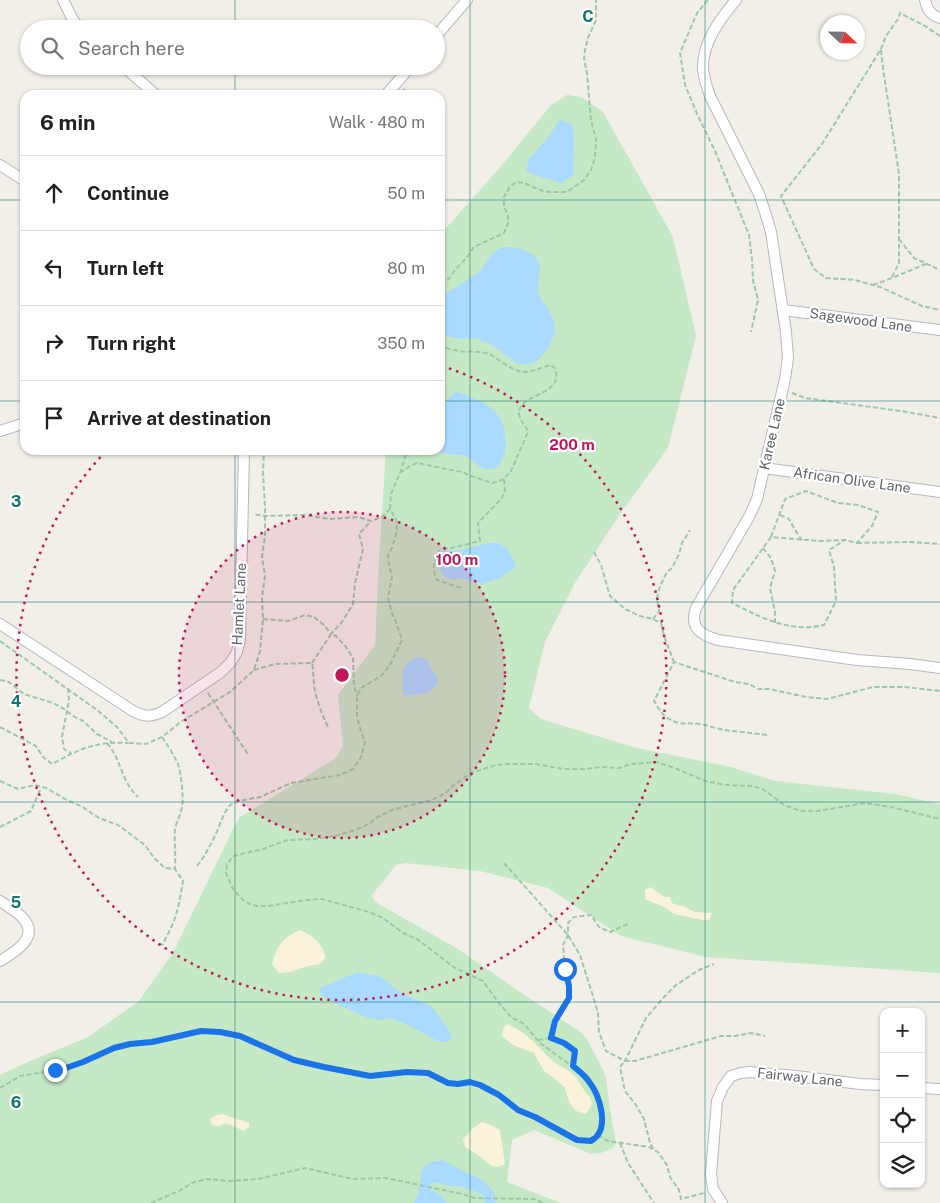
<!DOCTYPE html>
<meta charset="utf-8">
<style>
body{margin:0;font-family:"Public Sans",sans-serif;background:#f6f6f6;color:#202124}
.controls{position:absolute;right:15px;bottom:15px;display:grid;overflow:hidden;border-radius:10px;box-shadow:0 1px 4px #0004}
.controls button{width:45px;height:45px;display:grid;place-items:center;padding:0;border:0;border-bottom:1px solid #e0e0e0;background:#fff;color:#202124;font:25px sans-serif}
.compass{position:absolute;left:820px;top:15px;width:45px;height:45px;border-radius:50%;background:#fff;box-shadow:0 1px 4px #0004;rotate:112deg}
.stop{position:absolute;width:15px;height:15px;margin:-11px;border:4px solid #1a73e8;border-radius:50%;background:#fff}
.stop.end{background:#1a73e8;border-color:#fff;box-shadow:0 1px 5px #0008}
.list{margin:0;padding:0;list-style:none}
h2{display:flex;justify-content:space-between;align-items:center;height:65px;margin:0;padding:0 20px;font-size:21px}
h2 small{font-size:16px;font-weight:400;color:#757577}
.list li{display:grid;grid-template-columns:32px 1fr auto;gap:15px;align-items:center;box-sizing:border-box;height:75px;padding:0 20px;border-top:1px solid #e0e0e0}
.list b{display:block;font-size:19px;white-space:nowrap}
.list em{font-size:16px;font-style:normal;color:#757577}
.icon{flex:none;width:28px;height:28px;fill:none;stroke:currentColor;stroke-width:2;stroke-linecap:round;stroke-linejoin:round}
.map{position:relative;flex:none;width:940px;height:1203px;overflow:hidden}
.search{position:absolute;background:#fff;box-shadow:0 1px 4px #0004;left:20px;top:20px;width:425px;height:55px;display:flex;align-items:center;gap:12px;box-sizing:border-box;padding:0 18px;border-radius:28px;color:#757577;font-size:19px}
.panel{position:absolute;background:#fff;box-shadow:0 1px 4px #0004;left:20px;top:90px;width:425px;height:365px;border-radius:15px}
.map>svg:first-child{display:block}
</style>
<div class="map">
<svg width="940" height="1203" viewBox="0 0 940 1203">
<rect width="100%" height="100%" fill="#f1efe8"/>
<path fill="#c5e8c5" d="M567,95L581,97L603,112L673,237L696,336L668,448L618,517L575,583L545,642L529,708L541,719L637,748L731,767L775,781L895,794L940,804V973L706,957L621,936L548,888L480,871L405,863L396,865L372,895L373,899L377,903L458,949L520,992L582,1033L587,1039L604,1072L606,1078L610,1110L616,1143L612,1148L601,1153L591,1154L534,1130L512,1140L507,1182L561,1203H0V1075L28,1062L88,1037L139,1001L174,951L234,827L240,817L336,758L343,746L338,695L375,645L379,560L386,450H440V235L496,172L551,105Z"/>
<path fill="#fbf3d9" d="M651,887L664,897H670L672,903L680,906H683L695,912L712,913L709,920H703L674,914L666,908L645,899V890Z
M300,930C315,938 321,941 326,958L319,964L308,966L290,972L279,973L272,964C277,946 282,938 300,930Z
M507,1024C530,1034 536,1046 554,1062C560,1066 565,1068 570,1072C577,1076 580,1084 584,1090C586,1093 590,1097 591,1100C593,1106 589,1109 586,1114L576,1111L569,1102L565,1088L559,1082L544,1071L534,1053L513,1045L502,1036L503,1029Z
M223,1114L249,1123V1127L244,1131C235,1128 227,1120 219,1126L212,1125L210,1119L216,1115Z
M482,1122L491,1125L500,1130L505,1164C491,1171 490,1163 479,1156C475,1153 470,1150 465,1147L463,1139L473,1128Z"/>
<path fill="#aadaff" d="M560,120L572,124L574,137L573,175L561,183C550,179 537,177 526,171L529,159L546,140Z
M502,247H509L518,248L526,251L535,256L539,263L540,272L538,285V293L552,316L554,323L555,332L549,347L537,361L528,364H518L491,344L476,338L459,339L440,334V296L457,287L479,272L493,253Z
M455,392C479,398 502,408 505,434C507,448 506,456 498,467C495,468 489,470 486,469C479,468 475,461 469,458C458,452 445,456 434,450H440C440,426 436,409 455,392Z
M489,543C491,543 496,543 498,543C507,546 514,558 516,567L500,578L482,584L464,579H449L444,576L436,565L437,557L441,551L461,550Z
M421,657L428,660L431,669L438,679L437,684L430,692L411,695H403C402,677 399,661 421,657Z
M358,972L382,977L395,989L412,998L426,1003L436,1011L442,1021L452,1035L450,1040L445,1042L438,1041L406,1024L390,1018L382,1020L368,1018L341,1006L321,995L320,991L322,987Z
M443,1160C449,1163 455,1167 461,1170C472,1175 490,1181 492,1194L486,1195L459,1186H450L438,1183H429L421,1181C419,1165 430,1161 443,1160Z
M419,1188C430,1190 441,1191 446,1203H414L418,1195Z"/>
<g fill="none" stroke-linecap="round" stroke-linejoin="round">
<path stroke="#aadaff" stroke-width="11" d="M424,1189L426,1182
M489,1195L490,1201"/>
<g stroke="#b5b8bc" stroke-width="12">
<path id="street" d="M63,0L73,20L81,29
M736,0C720,19 702,43 703,69C704,79 707,87 710,96L759,194L765,212L771,232L786,332L788,358L785,379L757,499L750,515L696,608C689,628 701,635 718,640L857,660L910,664L940,668
M925,0C927,9 930,15 940,18
M436,36L467,0
M123,66L156,95
M386,95L411,66
M0,165L25,181
M783,310L940,330
M0,431L25,423
M764,468L940,492
M0,624L133,711C144,717 151,717 162,712L221,672L231,662L237,652L240,639L244,450
M0,901C7,906 16,911 22,917C41,937 15,952 0,961
M921,1088L940,1089
M722,1203L713,1189L711,1174L717,1101L723,1087L731,1076L741,1073L749,1072L796,1076L860,1084L884,1085"/>
</g>
<path stroke="#9cc7a9" stroke-width="2" stroke-dasharray="5 2.5" stroke-linecap="butt" d="M708,0L697,13L680,53L685,85L698,116L715,151L749,235L752,259L753,280L758,300L751,332
M940,36L925,26L900,13L898,19L886,36L881,49L822,144L781,196L814,269L826,278L855,280L880,287L922,306L940,310
M881,50L883,68L899,174V263L892,277
M403,89L408,95
M899,239L914,258L940,270
M440,282L449,279L455,270L468,256L474,247L504,233L509,221L507,213L504,207V197L510,187L516,182L524,183L543,191L552,192H564L570,190L584,180L591,170L595,158L596,139L591,121L587,73L584,59L585,50L588,38L596,20V0
M873,285C891,279 908,271 926,264
M792,393L805,398L901,411L940,418
M400,473L410,466L417,463L462,472L471,476L492,483L497,482L504,479L511,471L528,432C526,425 520,422 519,414C518,392 565,397 555,368L550,365C528,372 525,377 503,363C497,359 493,355 486,353C477,351 468,352 459,351C453,350 446,348 440,346
M390,509L391,494L402,468L407,450
M780,515L789,519L795,530L802,540
M771,537L785,499L806,491L838,503L858,505L878,512L872,526L857,543L845,540L820,541L771,537L733,590L732,603C762,618 790,633 824,625L836,601L834,567L829,550L845,540
M857,543L910,542L940,544
M763,548L771,558L775,571L770,588L775,612V623
M594,552L601,565L610,596L625,609L640,616L653,619L661,623L664,636L674,662
M461,588L437,580C432,569 433,559 440,550L451,548L480,541L478,523L502,498L505,490L504,479
M263,619L288,621L305,615L314,617L324,625L331,634L342,622L353,604L355,583L363,549L359,534L371,521
M653,619L659,611L657,598L660,586L667,572L672,568L679,554L682,543L690,530
M0,641L97,710L117,727L129,743L146,744L162,737L182,721L230,692L254,670L260,651L263,619L262,598L265,575L262,557L265,536V507L263,472L264,450
M312,663L331,634L336,636L346,647L353,658L354,686L357,696
M254,670L275,664L312,663C314,673 313,682 315,691C318,704 323,717 329,729
M0,680L9,682L24,694L53,703L64,709L73,716L83,721L97,734L112,742
M68,688L69,700L62,737L64,749L71,753
M208,693L249,756
M0,727L36,746L43,757L52,764C79,749 96,741 128,743
M767,735C753,733 739,732 725,730C716,729 708,725 699,724C687,722 680,726 669,719C662,715 658,707 654,701L674,662L735,682L749,684L758,689H769L806,697L827,699L873,687H905L940,691
M162,737C168,746 174,755 178,764C181,773 184,798 182,807C181,815 176,822 175,830C174,843 176,855 175,869
M107,743C117,755 118,763 124,776C127,784 132,791 138,797
M0,781L18,789L35,785L46,788L67,800L81,806L99,818L118,825L145,845L154,858L165,868L175,869L183,881C181,893 179,906 175,918C172,927 167,935 163,944L158,945
M0,827L31,811L41,788
M504,863L568,935L580,955L592,993L598,1013L599,1032L606,1051L625,1061L646,1018L664,997L676,985L699,970L714,964
M197,866L205,855L216,834L224,814L230,805L239,801L260,797L291,783L340,775L353,769L361,757L365,742L359,725L357,715V696L361,688L381,676L390,665L402,640L396,622L392,613L388,598L392,577L388,560V556L392,548L397,531L396,519L390,509L382,517L371,521L358,517L329,519L305,515L265,516L253,514
M551,1038L555,1021L569,998V986L565,969L563,945L568,935V923L574,917L591,915L599,927L610,932L628,924
M538,1040L551,1038L565,1043L575,1051L573,1066
M0,1088L20,1076L63,1069L114,1048L130,1044L152,1042L201,1031L220,1032L240,1035L294,1060L324,1067L370,1076L407,1072L427,1073L448,1083H458L470,1082L481,1085L499,1095L518,1110L535,1117L577,1140L591,1141L598,1135L603,1116L596,1094L590,1083L580,1072L540,1043L524,1024L511,1017L498,1002L483,981L455,968L417,939L403,933L383,918L369,912L322,899L306,900L268,906H257L250,904L244,901L233,889L226,873L227,865L230,860L234,856L253,851L261,850L268,847L288,840L316,839L335,836L355,830L369,824L376,818L392,810L432,800L440,796L447,792L450,788L471,773L496,765L508,764H536L564,769H584L602,767L619,768L631,764L657,762L677,769L705,781L727,785L753,786L762,789L767,792L784,805L801,811H818L865,803L891,807L940,819
M598,1135L608,1141L649,1147L658,1152L667,1165L670,1177L679,1190L681,1199L704,1193
M620,1143L628,1163L654,1203
M653,1149L650,1143L644,1119L636,1105L625,1091L620,1067L625,1061H635L721,1036H735L751,1033L765,1036
M151,1203L181,1190L192,1183L206,1179L230,1181L258,1179L305,1168L353,1179L386,1178L462,1194L475,1198L534,1199L543,1203"/>
<use href="#street" stroke="#fff" stroke-width="10"/>
</g>
<g fill="none" stroke-linecap="round" stroke-linejoin="round">
<path stroke="#1a73e8" stroke-width="6" d="M55,1070L63,1069L83,1062L114,1048L130,1044L152,1042L201,1031L220,1032L240,1036L294,1060L324,1067L370,1076L407,1072L428,1073L448,1083L458,1084L470,1082L480,1085L499,1095L518,1110L535,1117L577,1140L591,1141C593,1139 596,1138 597,1136C608,1123 599,1095 590,1083C586,1076 579,1071 573,1066L575,1051L564,1043L551,1038L555,1021L569,998V986L565,969"/>
</g>
<path fill="none" stroke="#0f766e" stroke-width="1" stroke-opacity="0.55" d="M235,0V29M470,0V1203M705,0V1203M235,66V95M0,200H25M440,200H940M0,401H25M440,401H940M235,450V1203M0,602H940M0,802H940M0,1002H940"/>
<circle cx="342" cy="675" r="163" fill="#c2185b" fill-opacity=".12"/>
<g fill="none" stroke="#c2185b" stroke-width="2.5" stroke-dasharray="2.5 5">
<circle cx="342" cy="675" r="163"/>
<path d="M442 366A325 325 0 1 1 106 451"/>
</g>
<g text-anchor="middle" dominant-baseline="central" stroke-width="4.5" stroke-linejoin="round" paint-order="stroke">
<g font-size="14" fill="#5f6368" stroke="#fff">
<text transform="translate(861 320) rotate(8)">Sagewood Lane</text>
<text transform="translate(772 434) rotate(-77)">Karee Lane</text>
<text transform="translate(852 480) rotate(8)">African Olive Lane</text>
<text transform="translate(239 604) rotate(-87)">Hamlet Lane</text>
<text transform="translate(800 1077) rotate(6)">Fairway Lane</text>
</g>
</g>
<g font-size="16" text-anchor="middle" font-weight="bold" fill="#0f766e" stroke="#fff" stroke-width="4.5" stroke-linejoin="round" paint-order="stroke">
<text x="588" y="22">C</text>
<text x="16" y="507">3</text>
<text x="16" y="707">4</text>
<text x="16" y="908">5</text>
<text x="16" y="1108">6</text>
</g>
<circle cx="342" cy="675" r="8" fill="#c2185b" stroke="#fff" stroke-width="2.5"/>
<g font-size="15" text-anchor="middle" font-weight="bold" fill="#c2185b" stroke="#fff" stroke-width="4.5" stroke-linejoin="round" paint-order="stroke">
<text x="572" y="450">200 m</text>
<text x="457" y="565">100 m</text>
</g>
</svg>
<div class="controls">
<button>+</button>
<button>−</button>
<button><svg class="icon" aria-label="locate" viewBox="0 0 24 24"><circle cx="12" cy="12" r="6"/><path d="M12 2v4M12 18v4M2 12h4M18 12h4"/></svg></button>
<button><svg class="icon" aria-label="layers" viewBox="0 0 24 24"><path d="M12 4l9 5-9 5-9-5zM3 14l9 5 9-5"/></svg></button>
</div>
<svg class="compass" viewBox="-18 -18 36 36"><path d="M0-13l5 13h-10z" fill="#e53935"/><path d="M0 13l5-13h-10z" fill="#757577"/></svg>
<div class="stop" style="left:565px;top:969px"></div>
<div class="stop end" style="left:55px;top:1070px"></div>
<div class="search"><svg class="icon" aria-label="search" viewBox="0 0 24 24"><circle cx="10" cy="10" r="6"/><path d="M15 15l6 6"/></svg>Search here</div>
<section class="panel">
<h2>6 min<small>Walk · 480 m</small></h2>
<ul class="list">
<li><svg class="icon" aria-label="ahead" viewBox="0 0 24 24"><path d="M12 20V5M6 11l6-6 6 6"/></svg><div><b>Continue</b></div><em>50 m</em></li>
<li><svg class="icon" aria-label="left" viewBox="0 0 24 24"><path d="M17 20v-9H6M10 6l-5 5 5 5"/></svg><div><b>Turn left</b></div><em>80 m</em></li>
<li><svg class="icon" aria-label="right" viewBox="0 0 24 24"><path d="M7 20v-9h11M14 6l5 5-5 5"/></svg><div><b>Turn right</b></div><em>350 m</em></li>
<li><svg class="icon" aria-label="arrive" viewBox="0 0 24 24"><path d="M6 21V4h12l-3 4 3 4H6"/></svg><div><b>Arrive at destination</b></div></li>
</ul>
</section>
</div>
